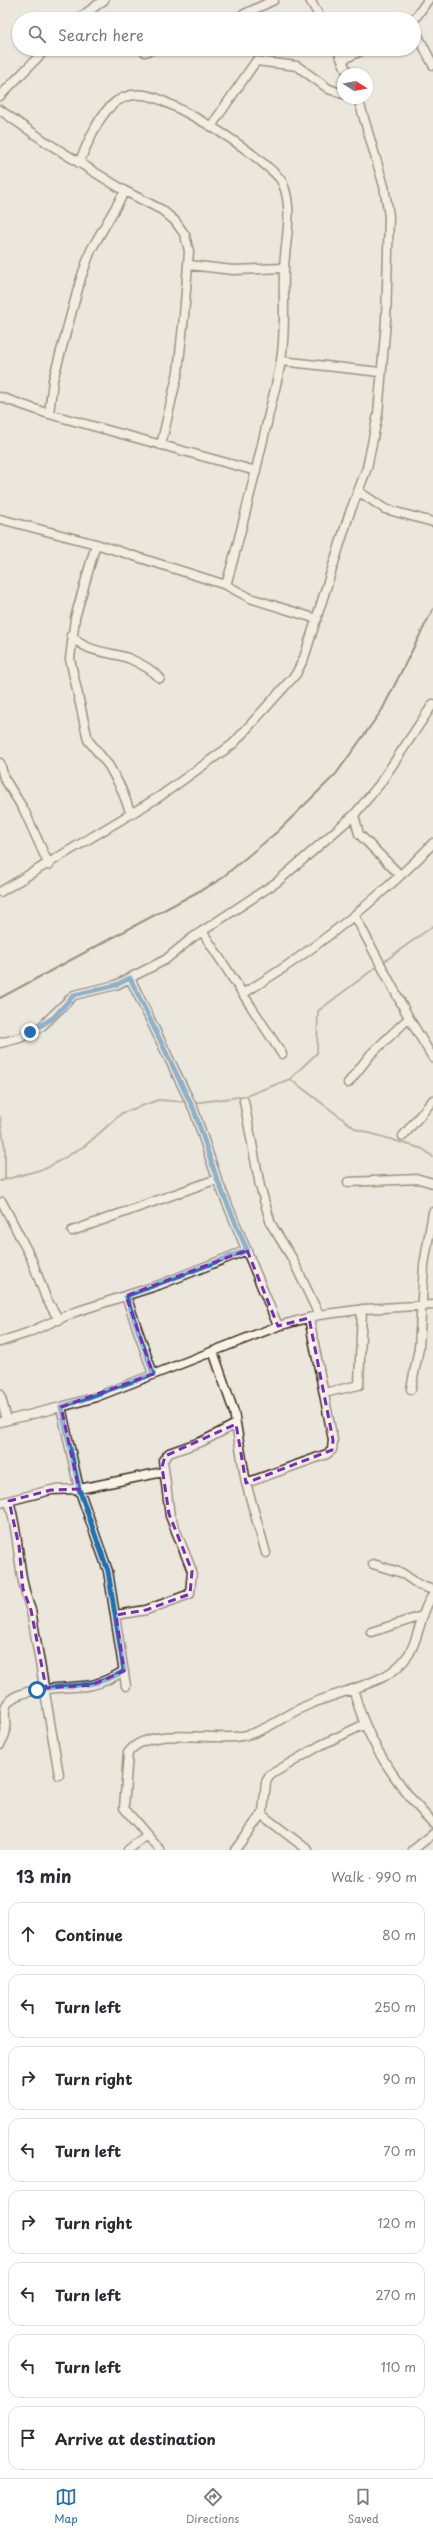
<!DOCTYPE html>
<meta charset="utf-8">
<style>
body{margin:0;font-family:"Playpen Sans",sans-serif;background:#f7f7f7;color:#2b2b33}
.compass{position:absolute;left:337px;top:68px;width:36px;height:36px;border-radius:50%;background:#fff;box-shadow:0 1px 3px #0004;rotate:101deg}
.stop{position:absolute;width:12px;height:12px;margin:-9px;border:3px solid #1f6fb2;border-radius:50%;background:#fff}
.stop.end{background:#1f6fb2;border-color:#fff;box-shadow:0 1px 4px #0008}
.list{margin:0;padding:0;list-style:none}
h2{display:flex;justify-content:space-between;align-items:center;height:52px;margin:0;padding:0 16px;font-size:17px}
h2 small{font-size:13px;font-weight:400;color:#7c7c81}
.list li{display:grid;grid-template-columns:26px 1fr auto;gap:12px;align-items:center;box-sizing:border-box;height:64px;margin:0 8px 8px;padding:0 8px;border:1px solid #e1e1e2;border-radius:12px}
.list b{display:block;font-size:15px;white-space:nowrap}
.list em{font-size:13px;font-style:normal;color:#7c7c81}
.icon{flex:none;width:22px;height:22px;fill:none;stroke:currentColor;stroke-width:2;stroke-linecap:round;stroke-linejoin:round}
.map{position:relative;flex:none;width:433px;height:1850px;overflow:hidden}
.search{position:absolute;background:#fff;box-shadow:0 1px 3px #0004;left:12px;right:12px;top:12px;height:44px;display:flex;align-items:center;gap:10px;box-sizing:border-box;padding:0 14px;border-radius:22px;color:#7c7c81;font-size:15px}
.sheet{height:628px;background:#fff}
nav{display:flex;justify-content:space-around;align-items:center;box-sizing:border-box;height:56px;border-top:1px solid #e1e1e2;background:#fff;font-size:11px;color:#7c7c81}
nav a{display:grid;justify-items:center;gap:2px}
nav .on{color:#1f6fb2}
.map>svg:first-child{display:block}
</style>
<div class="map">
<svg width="433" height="1850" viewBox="0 0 433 1850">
<rect width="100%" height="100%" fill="#ece7dc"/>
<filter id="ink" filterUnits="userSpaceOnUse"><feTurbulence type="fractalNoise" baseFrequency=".025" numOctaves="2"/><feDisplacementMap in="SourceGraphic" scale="8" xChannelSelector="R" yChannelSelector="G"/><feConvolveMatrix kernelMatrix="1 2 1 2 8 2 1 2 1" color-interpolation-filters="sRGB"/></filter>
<g filter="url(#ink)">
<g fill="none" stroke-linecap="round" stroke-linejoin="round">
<path stroke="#7c7064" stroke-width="2" d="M382,963L433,926
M290,1079L356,1129L423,1149L433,1157
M194,1103L246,1096L290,1079L317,1053L318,1011L379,965
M0,1117L5,1149V1179
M0,1181L47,1168L86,1145L122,1113L158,1100L187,1102"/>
<g stroke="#3b2a1e" stroke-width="11">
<path id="street" d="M310,0L321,19
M78,19L104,0
M234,19L274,0
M414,20L428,0
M414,28L433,65
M337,49L348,74
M145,52L154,49
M342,60L365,49
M0,96L46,49
M0,110L46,142L125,191L162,210L175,221L185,235L189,251L184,316L178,372L161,445
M212,125L256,61L297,66L329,89L343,94
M79,163C95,127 111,78 161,100C199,118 233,137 264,164C271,170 280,176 283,184C294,210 285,242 284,269C283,299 286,330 281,360C278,381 271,402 267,423C254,478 242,531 226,585
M189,265L233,270L284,268
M281,361L380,372
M0,397L49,414L256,471
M49,414L53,380L81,278L91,250L125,191
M358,491L385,509L433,522
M0,519L96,544L226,585L250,598L317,619
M96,544L75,618L70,659L88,740L109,766L121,788L131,814
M71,635C86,653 107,651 128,658C140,663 151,669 160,678
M0,763L4,778L24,810L49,865
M354,815L359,834L400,875
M0,892L159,797L233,744L296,674L304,658L349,515L367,468L378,414L386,321L389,216L384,186L358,98
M355,916L409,1018L433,1058
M202,931L282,1054
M130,978L194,1110L217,1179L278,1326
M244,993C294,963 341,928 384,890C401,875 418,860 433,843
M0,1043L20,1038L42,1026L74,995L116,985L165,960L192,938L277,882L354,815L379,785L433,704
M348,1083L371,1054L409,1018
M244,1101L260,1186L271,1224L292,1258L319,1315
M403,1136L433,1100
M348,1182L419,1179L433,1183
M2,1202L31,1258L46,1298L59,1320
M72,1231L217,1179
M126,1296L153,1374
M0,1342L27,1333L75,1312L159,1285L247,1250
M213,1351L234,1412L246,1483L266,1553
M411,1389L419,1348L424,1265L433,1212
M324,1393L359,1385L362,1309
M0,1394L7,1420
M61,1407L79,1489L108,1571L126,1686
M0,1422L61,1407L96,1397L278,1326L319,1315L365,1309L433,1305
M246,1483L327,1454L332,1450L333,1440L309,1318
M9,1501C20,1537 17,1575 31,1610L59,1775
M0,1503L51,1490L79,1489L163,1472
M373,1564L402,1573L419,1585L433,1590
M116,1615L146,1610L190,1594L192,1571L170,1516L163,1460L169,1453L203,1441L236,1424
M371,1632L422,1616
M353,1689C357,1701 360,1713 365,1724C378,1757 408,1798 433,1823
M0,1745C1,1742 4,1738 5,1734C7,1725 2,1713 7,1704C18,1685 73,1689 92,1685C104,1682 114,1677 124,1671
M262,1815L308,1850
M128,1850L147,1835
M160,1850L124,1808L128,1753C147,1725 212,1742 242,1736C266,1732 286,1714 308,1705C333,1694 360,1689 385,1676C394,1671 403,1663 409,1654C420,1636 420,1612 433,1595
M235,1850L263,1812L266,1782L270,1775L321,1745L365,1724
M413,1850L433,1834"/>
</g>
<use href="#street" stroke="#f7f3e8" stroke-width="8"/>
<path stroke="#3b2a1e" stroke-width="2" d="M0,998L218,881L277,832L336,774L382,710L433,609"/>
</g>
</g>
<g fill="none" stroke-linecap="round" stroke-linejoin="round" filter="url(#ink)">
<path stroke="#1f6fb2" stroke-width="5" d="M30,1032L53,1018L74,995L116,985L130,978L194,1110L217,1179L247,1250L126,1296L153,1374L61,1407L79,1489L108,1571L124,1671C94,1690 69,1683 37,1690"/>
</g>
<path d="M0 0H433V1850H0ZM247,1250L278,1326L309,1318L333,1440L332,1450L246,1483L236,1424L165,1456L162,1467L169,1514L192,1571L190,1594L146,1610L116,1615L124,1671L92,1685L46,1688L31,1610L23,1589L19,1546L9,1501L51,1490L79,1489L61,1407L153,1374L126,1296Z" fill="#ece7dc" fill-opacity=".55" fill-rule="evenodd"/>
<path fill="none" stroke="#7b2cbf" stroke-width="3" stroke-dasharray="8 5" stroke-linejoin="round" d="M247,1250L278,1326L309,1318L333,1440L332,1450L246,1483L236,1424L165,1456L162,1467L169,1514L192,1571L190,1594L146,1610L116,1615L124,1671L92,1685L46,1688L31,1610L23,1589L19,1546L9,1501L51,1490L79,1489L61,1407L153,1374L126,1296Z"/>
</svg>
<svg class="compass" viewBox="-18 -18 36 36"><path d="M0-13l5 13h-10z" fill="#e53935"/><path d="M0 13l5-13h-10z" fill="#7c7c81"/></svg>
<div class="stop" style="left:37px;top:1690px"></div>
<div class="stop end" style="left:30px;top:1032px"></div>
<div class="search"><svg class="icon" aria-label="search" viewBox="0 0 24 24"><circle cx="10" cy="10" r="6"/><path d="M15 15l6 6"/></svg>Search here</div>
</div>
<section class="sheet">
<h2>13 min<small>Walk · 990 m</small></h2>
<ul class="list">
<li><svg class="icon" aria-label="ahead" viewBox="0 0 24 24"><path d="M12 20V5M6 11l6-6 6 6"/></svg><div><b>Continue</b></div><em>80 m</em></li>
<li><svg class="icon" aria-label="left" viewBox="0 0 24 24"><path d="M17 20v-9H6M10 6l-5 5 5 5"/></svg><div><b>Turn left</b></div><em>250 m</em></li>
<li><svg class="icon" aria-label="right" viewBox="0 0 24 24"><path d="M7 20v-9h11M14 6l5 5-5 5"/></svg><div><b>Turn right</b></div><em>90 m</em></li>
<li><svg class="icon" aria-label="left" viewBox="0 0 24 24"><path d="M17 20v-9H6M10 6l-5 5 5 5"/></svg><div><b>Turn left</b></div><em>70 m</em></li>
<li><svg class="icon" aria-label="right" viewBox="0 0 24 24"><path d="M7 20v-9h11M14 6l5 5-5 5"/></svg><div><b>Turn right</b></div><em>120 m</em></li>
<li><svg class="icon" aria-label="left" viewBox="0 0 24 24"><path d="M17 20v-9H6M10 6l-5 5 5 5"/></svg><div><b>Turn left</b></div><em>270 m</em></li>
<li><svg class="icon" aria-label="left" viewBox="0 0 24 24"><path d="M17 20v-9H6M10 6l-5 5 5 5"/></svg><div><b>Turn left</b></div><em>110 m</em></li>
<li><svg class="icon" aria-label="arrive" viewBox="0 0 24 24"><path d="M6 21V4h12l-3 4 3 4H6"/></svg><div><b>Arrive at destination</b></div></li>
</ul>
</section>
<nav>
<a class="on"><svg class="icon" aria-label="map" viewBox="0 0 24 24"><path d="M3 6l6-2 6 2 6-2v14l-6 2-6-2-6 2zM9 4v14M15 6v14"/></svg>Map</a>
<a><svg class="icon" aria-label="directions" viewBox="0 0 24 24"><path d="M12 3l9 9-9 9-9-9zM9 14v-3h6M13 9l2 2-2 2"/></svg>Directions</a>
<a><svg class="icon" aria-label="saved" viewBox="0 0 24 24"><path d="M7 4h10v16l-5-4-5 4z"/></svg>Saved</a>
</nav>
